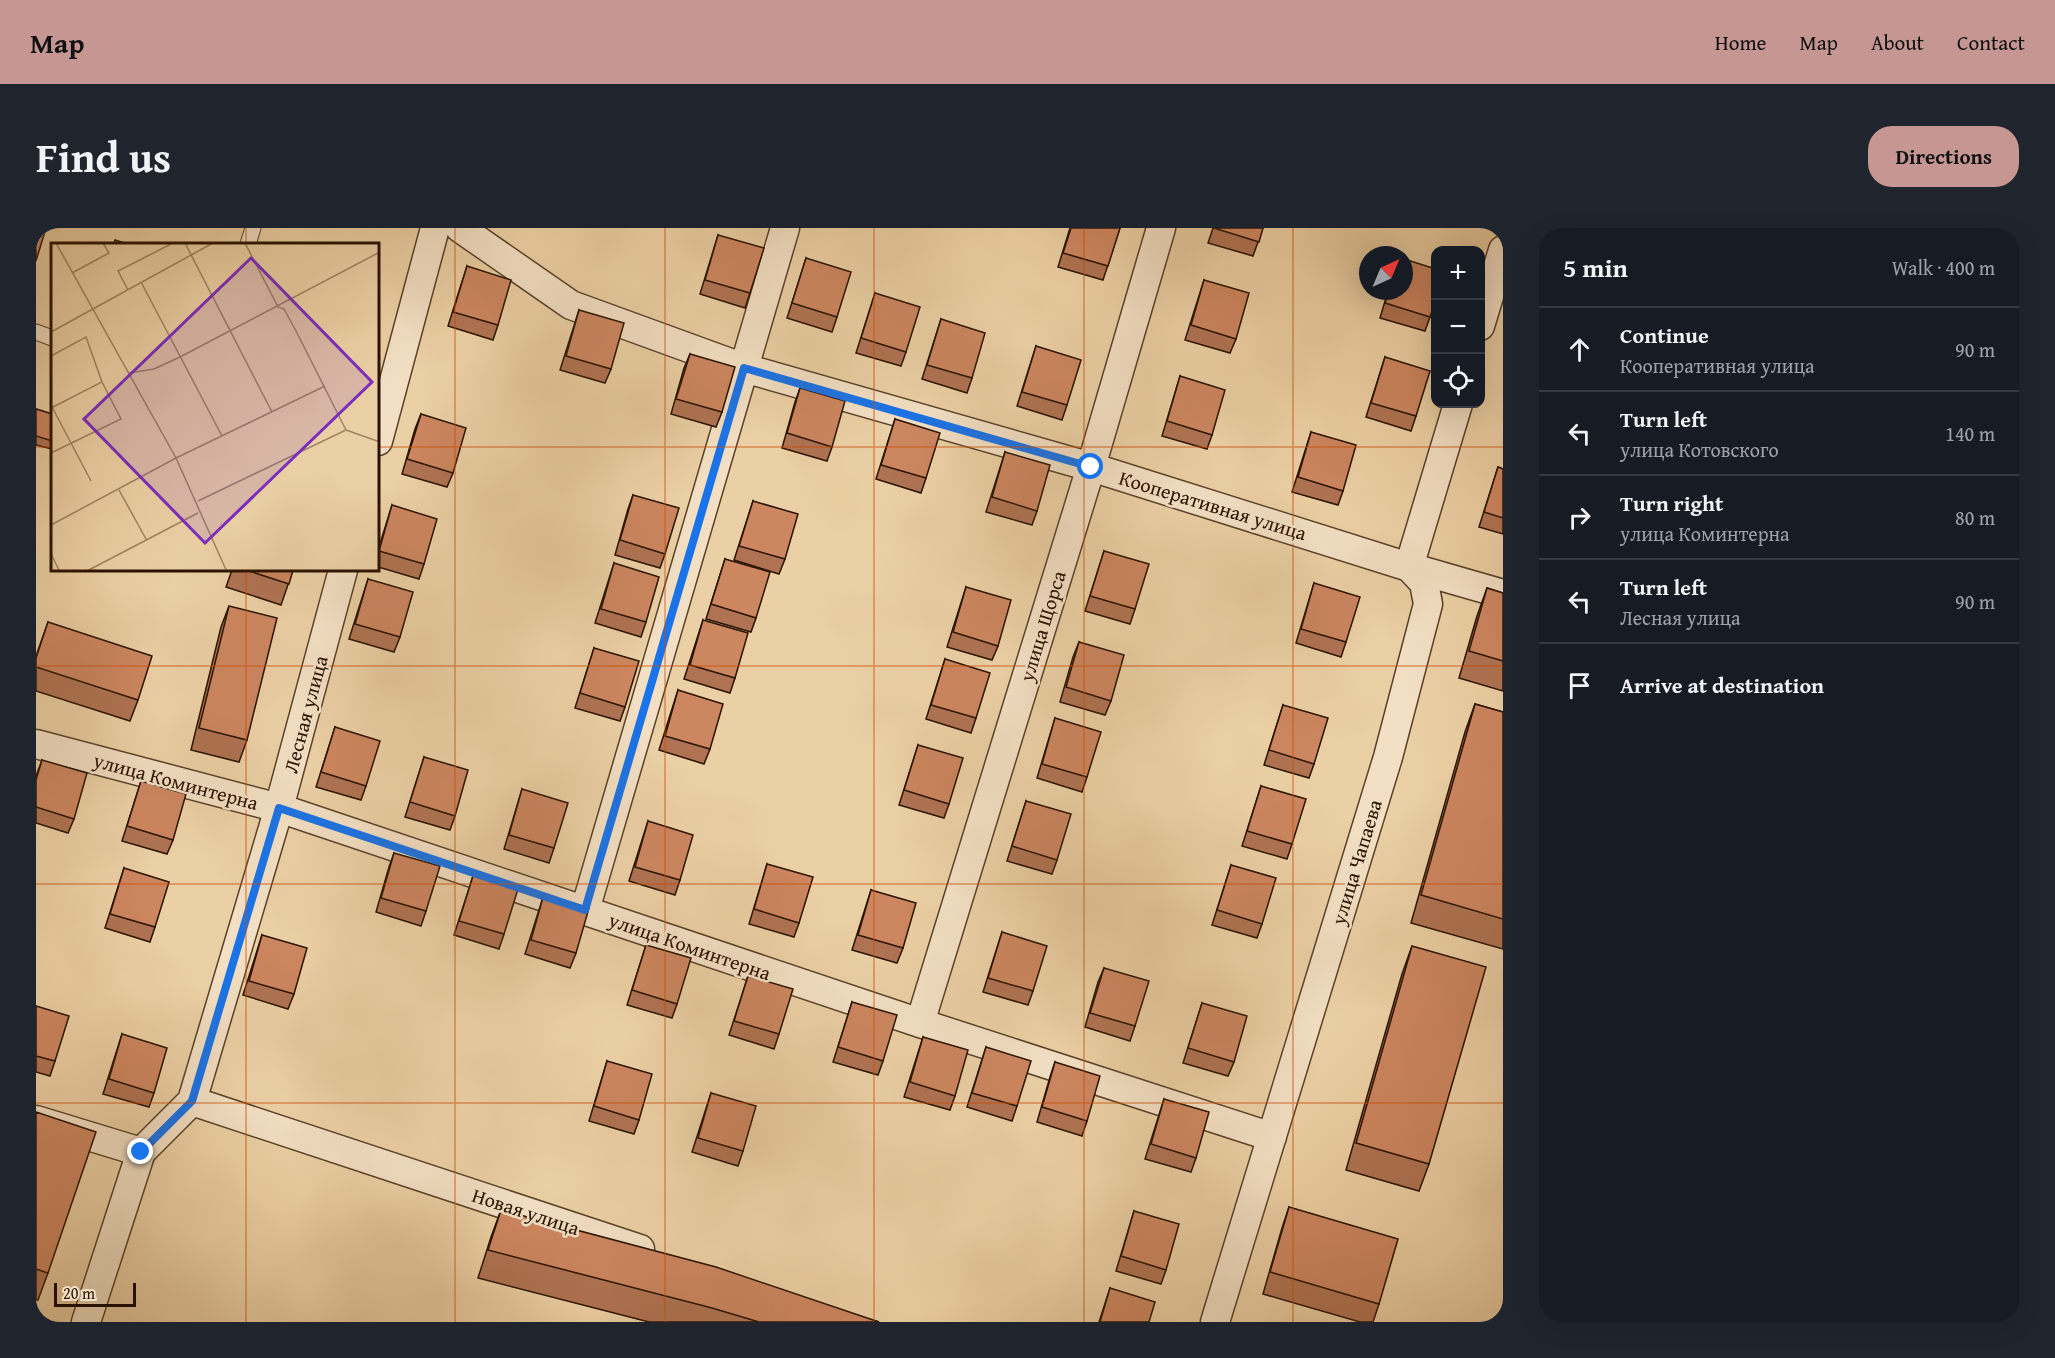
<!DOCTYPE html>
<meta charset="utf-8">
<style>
body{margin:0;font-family:"Gentium Book Plus",serif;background:#20242c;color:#f1f3f6}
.controls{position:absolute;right:18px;top:18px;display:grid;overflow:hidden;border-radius:12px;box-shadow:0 6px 24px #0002}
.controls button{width:54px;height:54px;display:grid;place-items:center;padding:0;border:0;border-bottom:2px solid #363941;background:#171b24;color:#f1f3f6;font:30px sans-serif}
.compass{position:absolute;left:1323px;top:18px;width:54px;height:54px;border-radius:50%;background:#171b24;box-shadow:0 6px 24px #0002;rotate:44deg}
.scale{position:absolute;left:18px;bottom:15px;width:82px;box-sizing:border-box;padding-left:6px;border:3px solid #2a1200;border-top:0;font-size:16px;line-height:21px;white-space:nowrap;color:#2a1200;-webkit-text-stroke:4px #f3e0c4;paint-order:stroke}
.stop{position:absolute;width:18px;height:18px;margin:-14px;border:4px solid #1a73e8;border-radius:50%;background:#fff}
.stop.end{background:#1a73e8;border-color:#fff;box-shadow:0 2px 6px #0008}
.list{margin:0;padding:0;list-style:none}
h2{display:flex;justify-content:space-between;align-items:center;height:78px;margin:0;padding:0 24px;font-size:26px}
h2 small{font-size:20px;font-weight:400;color:#9ea1a6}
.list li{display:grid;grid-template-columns:39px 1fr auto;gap:18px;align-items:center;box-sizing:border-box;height:84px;padding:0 24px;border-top:2px solid #363941}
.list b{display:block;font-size:22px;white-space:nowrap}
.list p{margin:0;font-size:20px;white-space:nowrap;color:#9ea1a6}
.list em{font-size:20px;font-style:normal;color:#9ea1a6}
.icon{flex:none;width:33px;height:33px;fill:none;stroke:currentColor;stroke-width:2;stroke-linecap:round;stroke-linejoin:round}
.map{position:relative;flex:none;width:1467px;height:1094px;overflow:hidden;border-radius:24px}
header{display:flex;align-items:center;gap:36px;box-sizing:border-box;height:84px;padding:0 30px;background:#c59692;color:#111}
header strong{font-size:28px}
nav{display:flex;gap:33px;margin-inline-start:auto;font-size:21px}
.intro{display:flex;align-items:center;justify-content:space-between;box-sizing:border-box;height:144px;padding:0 36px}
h1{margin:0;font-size:42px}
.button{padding:15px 27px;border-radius:24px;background:#c59692;color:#111;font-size:21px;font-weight:700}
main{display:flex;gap:36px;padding:0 36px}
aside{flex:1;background:#171b24;border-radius:24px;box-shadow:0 6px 24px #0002}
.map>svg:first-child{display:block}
</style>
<header>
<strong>Map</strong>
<nav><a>Home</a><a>Map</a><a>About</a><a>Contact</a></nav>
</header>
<div class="intro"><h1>Find us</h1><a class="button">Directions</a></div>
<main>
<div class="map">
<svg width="1467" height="1094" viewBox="0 0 1467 1094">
<rect width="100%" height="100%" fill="#ecd0a5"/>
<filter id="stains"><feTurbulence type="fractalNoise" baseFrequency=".00333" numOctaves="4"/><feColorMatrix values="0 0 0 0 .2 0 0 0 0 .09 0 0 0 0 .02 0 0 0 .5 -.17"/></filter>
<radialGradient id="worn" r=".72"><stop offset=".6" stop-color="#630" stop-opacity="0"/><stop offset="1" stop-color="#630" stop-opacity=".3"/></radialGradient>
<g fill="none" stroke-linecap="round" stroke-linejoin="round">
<g stroke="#5a4229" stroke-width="17">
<path id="service" d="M212,16L217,0
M0,104L16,110"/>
</g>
<g stroke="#5a4229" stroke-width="31">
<path id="minor" d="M424,0L535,77L708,140L1055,239L1373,339L1467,366
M1444,98L1467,22
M342,213L399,0
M0,516L243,580L884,795L1236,909
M549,682L749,0
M884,795L1055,239L1125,0
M156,873L604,1021
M0,892L105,924
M50,1094L105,924L156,873L243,580L307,342
M1179,1094L1352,529L1392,376L1388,355L1373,339L1422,176"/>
</g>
<use href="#service" stroke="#f3e0c4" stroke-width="15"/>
<use href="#minor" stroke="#f3e0c4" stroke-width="28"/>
</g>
<path fill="#af7353" stroke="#2a1200" stroke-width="1.5" d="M1034,0H1084L1067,52L1022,39Z
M1177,0H1227L1217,28L1172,15Z
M682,7L714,65L709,80L664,66Z
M770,30L801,89L796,104L751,90Z
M431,38L462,97L457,112L412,98Z
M1168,52L1200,111L1194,125L1149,112Z
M1352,63H1368L1394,89L1389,103L1344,90Z
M839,65L870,124L865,138L820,125Z
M543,82L575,141L569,155L524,142Z
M905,91L936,150L931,165L886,151Z
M1000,118L1031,177L1026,192L981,178Z
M654,126L686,184L680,199L635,186L648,140Z
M1349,129L1380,188L1375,203L1330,189Z
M1144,148L1176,207L1171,221L1126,208Z
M764,160L796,219L791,233L746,220L759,174Z
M0,181L16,186V221L0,217Z
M385,186L417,245L411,259L366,246L379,201Z
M859,191L890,250L885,265L840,251Z
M1275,204L1307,263L1302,277L1256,264Z
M969,224L1001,283L996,297L950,284Z
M1462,239L1467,241V306L1443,299Z
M597,267L629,326L624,340L579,327L592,281Z
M717,273L749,331L743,346L698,332Z
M356,277L388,336L383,351L342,339V322Z
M1068,323L1099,381L1094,396L1049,383Z
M689,331L720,390L715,404L670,391Z
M578,335L610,394L605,409L559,395Z
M196,342H257L245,377L190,359Z
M332,351L364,409L358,424L313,411Z
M1278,355L1310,414L1305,429L1260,415Z
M930,359L962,418L956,432L911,419Z
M1451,360L1467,365V463L1423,450L1441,388Z
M193,378L211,512L203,534L155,522L185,399Z
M667,392L699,450L694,465L648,451Z
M12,394L102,472L94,493L0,463V428Z
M1043,414L1075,473L1069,487L1024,474L1037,429Z
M558,420L589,479L584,493L539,480Z
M909,431L940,490L935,505L890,491Z
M642,462L674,521L668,536L623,522Z
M1439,476L1467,484V721L1375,695L1429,504Z
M1247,477L1278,536L1273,550L1228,537Z
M1019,490L1051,549L1046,564L1001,550Z
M299,499L330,558L325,572L280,559Z
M882,517L913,576L908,590L863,577Z
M388,529L419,588L414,602L369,589Z
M6,532L38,591L32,605L0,595V548Z
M105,553L137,612L131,626L86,613Z
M1225,558L1256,616L1251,631L1206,618Z
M486,561L518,620L513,635L468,621Z
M990,573L1021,632L1016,646L971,633Z
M612,593L644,652L639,667L593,653Z
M358,625L390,683L385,698L340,684L353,639Z
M731,636L763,695L758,709L713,696Z
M1195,637L1226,696L1221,710L1176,697Z
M88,640L119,699L114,714L69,700Z
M437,648L468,706L463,721L418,707Z
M835,662L867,720L861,735L816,722Z
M508,666L540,725L534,740L489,726Z
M966,704L997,763L992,777L947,764Z
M226,707L258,766L252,781L207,767Z
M610,717L641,776L636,790L591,777Z
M1376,718L1393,936L1383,963L1310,942L1366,746Z
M1068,740L1099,798L1094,813L1049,799L1062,754Z
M712,748L743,806L738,821L693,807Z
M816,774L847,833L842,847L797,834Z
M1166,775L1198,834L1192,848L1147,835Z
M0,778L19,833L14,848L0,844Z
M86,806L118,865L113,879L67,866Z
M887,809L919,868L914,882L868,869Z
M950,819L981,878L976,893L931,879Z
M571,833L603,892L598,906L553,893Z
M1019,834L1051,893L1046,908L1001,894L1014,849Z
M675,865L707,923L702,938L656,924Z
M1128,871L1160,930L1155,944L1109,931Z
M0,884L12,1045L2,1072H0Z
M1253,979L1343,1076L1337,1094H1324L1227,1066L1246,1000Z
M465,982L843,1094H613L442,1050L455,1009Z
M1098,983L1130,1042L1125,1056L1080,1043Z
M1074,1060L1113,1094H1063Z"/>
<path fill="#cc8660" stroke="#2a1200" stroke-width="1.5" d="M0,0H10L0,33Z
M1035,0H1084L1072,38L1027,25Z
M1178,0H1227L1223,14Z
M682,7L728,20L714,65L669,52Z
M79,12L92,16H78Z
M770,30L815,44L801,89L756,75Z
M1368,31L1400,41V72L1394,89L1349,75L1353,63H1368Z
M431,38L475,52L462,97L417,84Z
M1168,52L1213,65L1200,111L1155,97Z
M839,65L884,79L870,124L825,110Z
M543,82L588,95L575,141L530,128Z
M905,91L949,105L936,150L891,137Z
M1000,118L1045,132L1031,177L986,164Z
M654,126L699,139L686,184L640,171Z
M1349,129L1394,143L1380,188L1335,175Z
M1144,148L1189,162L1176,207L1131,193Z
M764,160L809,173L796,219L751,205Z
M0,181L16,186V213L0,208Z
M385,186L430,200L417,245L371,231Z
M859,191L904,205L890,250L845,237Z
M1275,204L1320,217L1307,263L1262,249Z
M969,224L1014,237L1001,283L956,269Z
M1462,239L1467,241V290L1448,284Z
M597,267L643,280L629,326L584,312Z
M717,273L762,286L749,331L703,318Z
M356,277L401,291L388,336L343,323Z
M1068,323L1113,336L1099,381L1054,368Z
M689,331L734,344L720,390L675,376Z
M578,335L623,349L610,394L565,381Z
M210,342H257L253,356Z
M332,351L377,364L364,409L319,396Z
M1278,355L1324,369L1310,414L1265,401Z
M930,359L975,372L962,418L917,404Z
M1451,360L1467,365V433L1433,423Z
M193,378L241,390L211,512L163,500Z
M667,392L712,405L699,450L654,437Z
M12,394L116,428L102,472L0,439V430Z
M1043,414L1088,427L1075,473L1030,459Z
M558,420L603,433L589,479L544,465Z
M909,431L954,445L940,490L895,477Z
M642,462L687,476L674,521L629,508Z
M1439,476L1467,484V691L1385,667Z
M1247,477L1292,490L1278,536L1233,522Z
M1019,490L1065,504L1051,549L1006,536Z
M299,499L344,513L330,558L285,544Z
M882,517L927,530L913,576L868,562Z
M388,529L432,542L419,588L374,574Z
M6,532L51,545L38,591L0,579V552Z
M105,553L150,566L137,612L91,598Z
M1225,558L1270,571L1256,616L1211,603Z
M486,561L532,575L518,620L473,607Z
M990,573L1035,586L1021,632L976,618Z
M612,593L657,607L644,652L599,639Z
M358,625L404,638L390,683L345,670Z
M731,636L777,649L763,695L718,681Z
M1195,637L1240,650L1226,696L1181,682Z
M88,640L133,654L119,699L74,686Z
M437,648L482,661L468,706L423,693Z
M835,662L880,675L867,720L822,707Z
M508,666L553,680L540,725L495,712Z
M966,704L1011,718L997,763L952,750Z
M226,707L271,720L258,766L213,753Z
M610,717L655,730L641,776L596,762Z
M1376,718L1450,739L1393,936L1320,915Z
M1068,740L1113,753L1099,798L1054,785Z
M712,748L757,761L743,806L698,793Z
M816,774L861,787L847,833L802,819Z
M1166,775L1211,788L1198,834L1152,820Z
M0,778L33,788L19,833L0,828Z
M86,806L131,820L118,865L73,851Z
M887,809L932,822L919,868L874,854Z
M950,819L995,833L981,878L936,865Z
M571,833L616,846L603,892L558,878Z
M1019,834L1064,848L1051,893L1006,879Z
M675,865L720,878L707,923L662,910Z
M1128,871L1173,884L1160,930L1115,916Z
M0,884L60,904L12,1045L0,1041Z
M1253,979L1362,1011L1343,1076L1234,1044Z
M465,982L680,1039L843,1094H723L676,1080L452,1022Z
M1098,983L1143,996L1130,1042L1085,1028Z
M1074,1060L1119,1074L1113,1094H1064Z"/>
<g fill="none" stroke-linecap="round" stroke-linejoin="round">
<path stroke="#1a73e8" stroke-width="8" d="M105,924L156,873L243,580L549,682L708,140L1055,239"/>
</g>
<path fill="none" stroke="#cc4e0a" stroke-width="1.5" stroke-opacity="0.55" d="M210,0V16M419,0V1094M629,0V1094M838,0V1094M1048,0V1094M1257,0V1094M0,219H16M342,219H1467M210,342V1094M0,438H1467M0,656H1467M0,875H1467"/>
<g text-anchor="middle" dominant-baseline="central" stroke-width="5" stroke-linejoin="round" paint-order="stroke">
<g font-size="20" fill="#2a1200" stroke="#f3e0c4">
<text transform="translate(1177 277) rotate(17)">Кооперативная улица</text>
<text transform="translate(1006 398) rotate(-73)">улица Щорса</text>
<text transform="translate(269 486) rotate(-75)">Лесная улица</text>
<text transform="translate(140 553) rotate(15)">улица Коминтерна</text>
<text transform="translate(1320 634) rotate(-73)">улица Чапаева</text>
<text transform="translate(654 718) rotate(19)">улица Коминтерна</text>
<text transform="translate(490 983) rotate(18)">Новая улица</text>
</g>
</g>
<g transform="translate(15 15)">
<rect width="328" height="328" fill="#ecd0a5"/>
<path fill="none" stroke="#9e8463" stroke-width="1.5" d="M5,0L125,215L176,329M134,0L221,169M194,0L227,64L233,66L245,88L295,187M21,30L58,10L52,0M90,39L171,193M77,47L67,28L122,0M0,89L162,0M0,113L35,94L51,139L2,164M78,130L103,126L129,114L329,9M0,162L40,238M295,187L329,199M0,210L70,176L51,139M68,247L95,296M147,258L295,187M0,282L125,215L274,143M0,311L9,329M34,329L147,270"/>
<path fill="#7b2cbf" fill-opacity="0.15" stroke="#7b2cbf" stroke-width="3" d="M200,15L321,139L154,300L33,176Z"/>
<rect width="328" height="328" fill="none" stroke="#2a1200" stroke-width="3"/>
</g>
<rect width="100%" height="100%" filter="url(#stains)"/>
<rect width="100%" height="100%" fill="url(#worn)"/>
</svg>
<div class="controls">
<button>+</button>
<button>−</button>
<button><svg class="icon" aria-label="locate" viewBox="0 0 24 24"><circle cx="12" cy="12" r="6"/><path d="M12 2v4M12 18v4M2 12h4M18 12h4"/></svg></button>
</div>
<svg class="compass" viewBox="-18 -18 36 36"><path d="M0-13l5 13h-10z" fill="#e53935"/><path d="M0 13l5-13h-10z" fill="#9ea1a6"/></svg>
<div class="scale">20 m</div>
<div class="stop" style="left:1055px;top:239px"></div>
<div class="stop end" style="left:105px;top:924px"></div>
</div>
<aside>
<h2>5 min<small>Walk · 400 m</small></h2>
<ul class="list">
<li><svg class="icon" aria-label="ahead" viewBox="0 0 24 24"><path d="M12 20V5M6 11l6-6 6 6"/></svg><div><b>Continue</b><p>Кооперативная улица</p></div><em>90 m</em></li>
<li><svg class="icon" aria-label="left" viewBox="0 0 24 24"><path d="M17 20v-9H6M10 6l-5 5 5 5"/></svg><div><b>Turn left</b><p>улица Котовского</p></div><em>140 m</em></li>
<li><svg class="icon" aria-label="right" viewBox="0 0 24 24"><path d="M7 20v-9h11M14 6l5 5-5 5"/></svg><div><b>Turn right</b><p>улица Коминтерна</p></div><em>80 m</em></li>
<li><svg class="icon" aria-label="left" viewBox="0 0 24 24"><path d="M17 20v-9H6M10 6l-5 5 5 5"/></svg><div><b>Turn left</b><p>Лесная улица</p></div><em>90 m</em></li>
<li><svg class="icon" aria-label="arrive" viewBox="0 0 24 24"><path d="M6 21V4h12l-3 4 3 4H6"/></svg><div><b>Arrive at destination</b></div></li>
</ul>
</aside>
</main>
